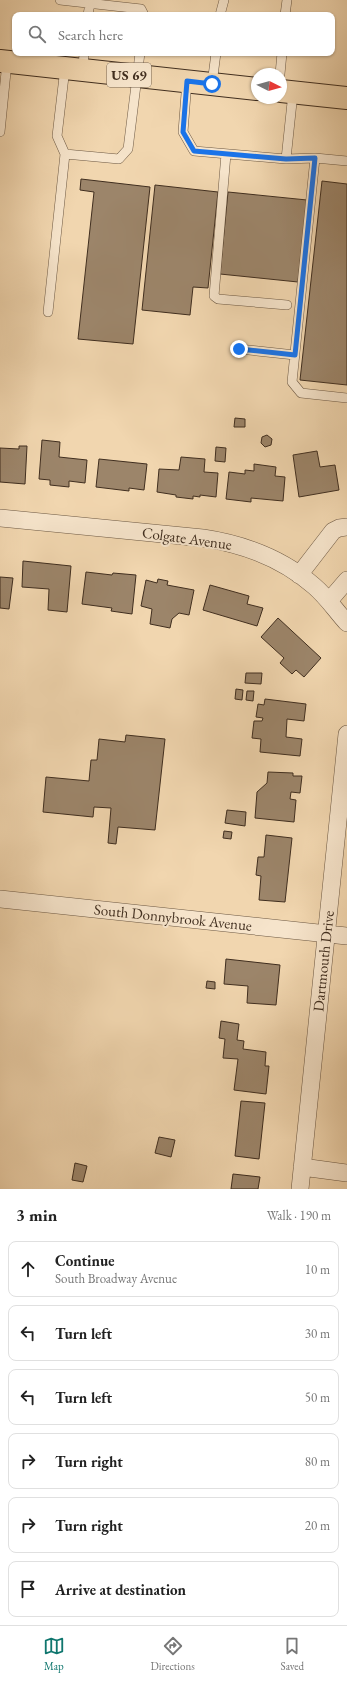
<!DOCTYPE html>
<meta charset="utf-8">
<style>
body{margin:0;font-family:"EB Garamond",serif;background:#f6f6f6;color:#222}
.compass{position:absolute;left:251px;top:68px;width:36px;height:36px;border-radius:50%;background:#fff;box-shadow:0 1px 3px #0004;rotate:96deg}
.stop{position:absolute;width:12px;height:12px;margin:-9px;border:3px solid #1a73e8;border-radius:50%;background:#fff}
.stop.end{background:#1a73e8;border-color:#fff;box-shadow:0 1px 4px #0008}
.list{margin:0;padding:0;list-style:none}
h2{display:flex;justify-content:space-between;align-items:center;height:52px;margin:0;padding:0 16px;font-size:17px}
h2 small{font-size:13px;font-weight:400;color:#767676}
.list li{display:grid;grid-template-columns:26px 1fr auto;gap:12px;align-items:center;box-sizing:border-box;height:56px;margin:0 8px 8px;padding:0 8px;border:1px solid #e0e0e0;border-radius:8px}
.list b{display:block;font-size:15px;white-space:nowrap}
.list p{margin:0;font-size:13px;white-space:nowrap;color:#767676}
.list em{font-size:13px;font-style:normal;color:#767676}
.icon{flex:none;width:22px;height:22px;fill:none;stroke:currentColor;stroke-width:2;stroke-linecap:round;stroke-linejoin:round}
.map{position:relative;flex:none;width:347px;height:1189px;overflow:hidden}
.search{position:absolute;background:#fff;box-shadow:0 1px 3px #0004;left:12px;right:12px;top:12px;height:44px;display:flex;align-items:center;gap:10px;box-sizing:border-box;padding:0 14px;border-radius:8px;color:#767676;font-size:15px}
.sheet{height:436px;background:#fff}
nav{display:flex;justify-content:space-around;align-items:center;box-sizing:border-box;height:56px;border-top:1px solid #e0e0e0;background:#fff;font-size:11px;color:#767676}
nav a{display:grid;justify-items:center;gap:2px}
nav .on{color:#0f766e}
.map>svg:first-child{display:block}
</style>
<div class="map">
<svg width="347" height="1189" viewBox="0 0 347 1189">
<rect width="100%" height="100%" fill="#f1d6af"/>
<filter id="stains"><feTurbulence type="fractalNoise" baseFrequency=".005" numOctaves="4"/><feColorMatrix values="0 0 0 0 .2 0 0 0 0 .09 0 0 0 0 .02 0 0 0 .5 -.17"/></filter>
<radialGradient id="worn" r=".72"><stop offset=".6" stop-color="#630" stop-opacity="0"/><stop offset="1" stop-color="#630" stop-opacity=".3"/></radialGradient>
<path fill="#9c856a" stroke="#402e1f" d="M81,179L150,187L133,344L78,339L94,192L80,190Z
M322,181L347,184V385L300,380Z
M155,185L218,192L208,288L193,287L190,315L142,310Z
M228,192L307,200L298,282L220,274Z
M235,418L245,419V427H234Z
M267,435L272,439L271,445L265,447L261,443L262,437Z
M42,440L60,442L59,457L87,460L85,483L69,481V487L50,485V480L39,479Z
M19,446H27L25,484L0,482V448L19,449Z
M216,447L226,448L225,462L215,461Z
M317,451L320,467L335,465L339,490L299,497L293,455Z
M181,457L205,459L204,472L218,473L216,497L200,495V497L193,496V499L176,497V495L157,492L159,469L179,470Z
M99,459L147,464L144,490L129,488V491L96,487Z
M254,464L276,467L275,476L285,477L283,501L251,498V502L226,499L229,472L245,474V470L254,471Z
M23,561L71,566L67,612L48,610L49,589L22,587Z
M86,572L112,575L113,573L136,575L132,614L111,611L112,608L82,604Z
M0,577L13,578L9,609L0,608Z
M158,579L168,581L167,585L194,590L189,615L179,613L172,619L170,628L150,624L152,609L141,606L146,580L157,583Z
M210,585L249,596L247,604L263,608L257,626L203,610Z
M278,618L321,658L304,677L296,670L292,674L280,663L284,658L261,637Z
M246,673H262L261,684L245,683Z
M236,689L243,690L242,700L235,699Z
M247,691H254L253,701L246,700Z
M265,699L306,704L304,721L287,719L286,737L302,739L300,756L260,752L261,739L252,738L254,721H262L263,718L256,717L258,704L264,705Z
M126,735L165,739L155,830L118,827L116,844L108,843L111,808L94,807L93,817L43,812L46,777L89,781L91,760H97L99,739L125,742Z
M268,772L293,773V776H302L300,793L291,792L290,799L296,800L294,822L255,818L257,792L267,783Z
M227,810L246,812L245,826L225,823Z
M224,831L232,832L231,839L223,838Z
M266,835L292,838L285,902L259,900L261,876L256,875L258,857H264Z
M226,959L280,965L276,1005L247,1003L248,986L224,984Z
M207,981L215,982V989L206,988Z
M221,1021L239,1024L237,1040L244,1041L243,1049L266,1052L265,1066H269L266,1094L234,1090L238,1059L223,1058L225,1039L219,1038Z
M241,1101L265,1103L259,1159L235,1156Z
M159,1137L175,1140L171,1157L155,1153Z
M75,1163L87,1166L83,1182L72,1180Z
M233,1174L260,1177L258,1189H231Z"/>
<g fill="none" stroke-linecap="round" stroke-linejoin="round">
<g stroke="#6c5843" stroke-width="10">
<path id="lane" d="M60,0L141,9L144,15
M88,15L90,3
M220,15L224,0
M285,15L287,0
M83,70L84,53
M280,74L282,53
M187,81L183,132L194,151L286,159L293,93
M212,84L216,53
M0,132L7,62
M65,154L119,159L128,149L140,53
M226,154L214,296L218,299L287,305
M286,159L315,158
M347,161L315,158L292,382L301,393L347,398
M48,312L65,154L57,136L65,68
M239,349L295,355"/>
</g>
<g stroke="#6c5843" stroke-width="18">
<path id="street" d="M0,518L203,538C243,544 283,559 314,586C327,597 336,611 347,623
M299,575L333,531L339,528L347,527
M329,601L347,580
M0,899L347,936
M302,1167L347,1173
M300,1189L347,734"/>
</g>
<g stroke="#402e1f" stroke-width="24">
<path id="primary" d="M0,61L257,89
M281,91L347,98"/>
</g>
<use href="#lane" stroke="#f6e4cb" stroke-width="9"/>
<use href="#street" stroke="#f6e4cb" stroke-width="17"/>
<use href="#primary" stroke="#f1d6af" stroke-width="22"/>
</g>
<g fill="none" stroke-linecap="round" stroke-linejoin="round">
<path stroke="#1a73e8" stroke-width="5" d="M212,84L187,81L183,132L194,151L286,159L315,158L295,355L239,349"/>
</g>
<g text-anchor="middle" dominant-baseline="central" stroke-width="4" stroke-linejoin="round" paint-order="stroke">
<rect fill="#f6e4cb" stroke="#776553" stroke-width="1" x="107" y="63" width="44" height="24" rx="3"/>
<g font-size="14" font-weight="bold" fill="#402e1f">
<text x="129" y="75">US 69</text>
</g>
<g font-size="15" fill="#402e1f" stroke="#f6e4cb">
<text transform="translate(187 538) rotate(8)">Colgate Avenue</text>
<text transform="translate(173 917) rotate(6)">South Donnybrook Avenue</text>
<text transform="translate(323 961) rotate(-84)">Dartmouth Drive</text>
</g>
</g>
<rect width="100%" height="100%" filter="url(#stains)"/>
<rect width="100%" height="100%" fill="url(#worn)"/>
</svg>
<svg class="compass" viewBox="-18 -18 36 36"><path d="M0-13l5 13h-10z" fill="#e53935"/><path d="M0 13l5-13h-10z" fill="#767676"/></svg>
<div class="stop" style="left:212px;top:84px"></div>
<div class="stop end" style="left:239px;top:349px"></div>
<div class="search"><svg class="icon" aria-label="search" viewBox="0 0 24 24"><circle cx="10" cy="10" r="6"/><path d="M15 15l6 6"/></svg>Search here</div>
</div>
<section class="sheet">
<h2>3 min<small>Walk · 190 m</small></h2>
<ul class="list">
<li><svg class="icon" aria-label="ahead" viewBox="0 0 24 24"><path d="M12 20V5M6 11l6-6 6 6"/></svg><div><b>Continue</b><p>South Broadway Avenue</p></div><em>10 m</em></li>
<li><svg class="icon" aria-label="left" viewBox="0 0 24 24"><path d="M17 20v-9H6M10 6l-5 5 5 5"/></svg><div><b>Turn left</b></div><em>30 m</em></li>
<li><svg class="icon" aria-label="left" viewBox="0 0 24 24"><path d="M17 20v-9H6M10 6l-5 5 5 5"/></svg><div><b>Turn left</b></div><em>50 m</em></li>
<li><svg class="icon" aria-label="right" viewBox="0 0 24 24"><path d="M7 20v-9h11M14 6l5 5-5 5"/></svg><div><b>Turn right</b></div><em>80 m</em></li>
<li><svg class="icon" aria-label="right" viewBox="0 0 24 24"><path d="M7 20v-9h11M14 6l5 5-5 5"/></svg><div><b>Turn right</b></div><em>20 m</em></li>
<li><svg class="icon" aria-label="arrive" viewBox="0 0 24 24"><path d="M6 21V4h12l-3 4 3 4H6"/></svg><div><b>Arrive at destination</b></div></li>
</ul>
</section>
<nav>
<a class="on"><svg class="icon" aria-label="map" viewBox="0 0 24 24"><path d="M3 6l6-2 6 2 6-2v14l-6 2-6-2-6 2zM9 4v14M15 6v14"/></svg>Map</a>
<a><svg class="icon" aria-label="directions" viewBox="0 0 24 24"><path d="M12 3l9 9-9 9-9-9zM9 14v-3h6M13 9l2 2-2 2"/></svg>Directions</a>
<a><svg class="icon" aria-label="saved" viewBox="0 0 24 24"><path d="M7 4h10v16l-5-4-5 4z"/></svg>Saved</a>
</nav>
